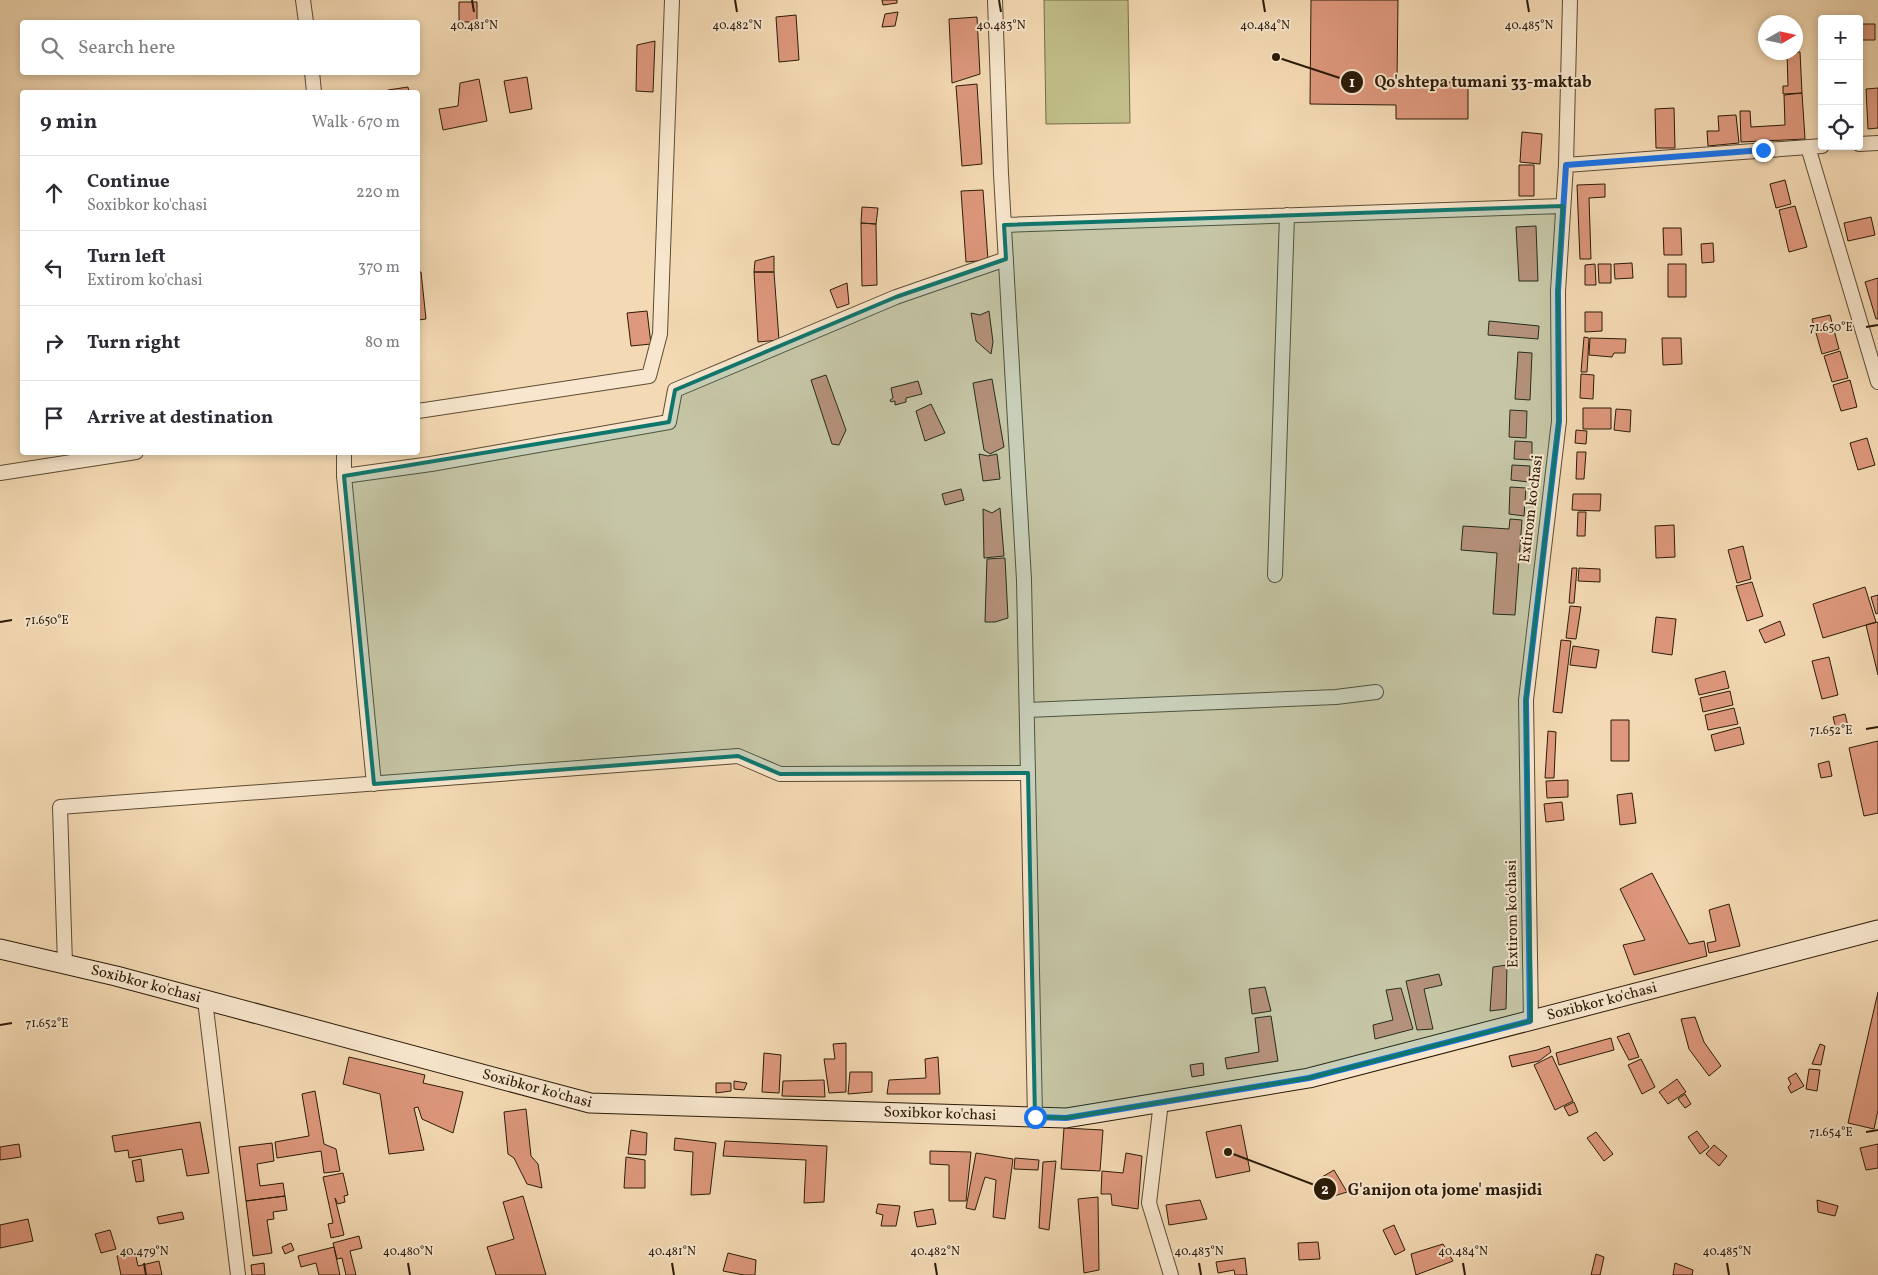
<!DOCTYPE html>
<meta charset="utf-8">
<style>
body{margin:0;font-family:Vollkorn,serif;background:#f7f7f7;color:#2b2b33}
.controls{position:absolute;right:15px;top:15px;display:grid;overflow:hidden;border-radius:5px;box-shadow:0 2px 8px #0003}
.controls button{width:45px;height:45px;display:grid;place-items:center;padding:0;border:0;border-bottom:1px solid #e1e1e2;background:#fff;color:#2b2b33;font:25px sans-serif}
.compass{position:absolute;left:1758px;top:15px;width:45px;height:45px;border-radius:50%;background:#fff;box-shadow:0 2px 8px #0003;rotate:81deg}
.stop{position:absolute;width:15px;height:15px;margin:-11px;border:4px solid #1a73e8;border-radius:50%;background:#fff}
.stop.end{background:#1a73e8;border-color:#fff;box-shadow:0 1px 5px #0008}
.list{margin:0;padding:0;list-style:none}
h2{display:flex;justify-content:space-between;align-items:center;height:65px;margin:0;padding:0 20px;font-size:21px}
h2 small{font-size:16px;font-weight:400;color:#7c7c81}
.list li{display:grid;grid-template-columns:32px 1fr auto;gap:15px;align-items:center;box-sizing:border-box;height:75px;padding:0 20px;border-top:1px solid #e1e1e2}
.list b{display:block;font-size:19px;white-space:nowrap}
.list p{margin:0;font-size:16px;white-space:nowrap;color:#7c7c81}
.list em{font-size:16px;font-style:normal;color:#7c7c81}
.icon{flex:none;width:28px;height:28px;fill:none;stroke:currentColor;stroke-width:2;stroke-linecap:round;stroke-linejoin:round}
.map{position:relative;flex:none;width:1878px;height:1275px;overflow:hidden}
.search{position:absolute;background:#fff;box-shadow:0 2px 8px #0003;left:20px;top:20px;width:400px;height:55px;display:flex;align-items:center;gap:12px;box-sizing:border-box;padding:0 18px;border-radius:5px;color:#7c7c81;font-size:19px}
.panel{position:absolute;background:#fff;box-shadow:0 2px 8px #0003;left:20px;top:90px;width:400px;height:365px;border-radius:5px}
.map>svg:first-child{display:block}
</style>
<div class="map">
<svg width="1878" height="1275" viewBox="0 0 1878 1275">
<rect width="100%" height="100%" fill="#f4dab4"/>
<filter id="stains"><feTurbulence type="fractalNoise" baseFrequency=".004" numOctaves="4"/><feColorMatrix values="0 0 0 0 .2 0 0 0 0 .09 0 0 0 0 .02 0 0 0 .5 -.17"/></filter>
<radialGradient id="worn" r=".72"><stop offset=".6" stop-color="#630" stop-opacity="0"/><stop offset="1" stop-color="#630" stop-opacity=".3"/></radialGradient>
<path fill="#c1be89" stroke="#766c48" d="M1044,0H1128L1130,123L1046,124Z"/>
<path fill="#de987d" stroke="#2b1b08" d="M882,0H897V3L883,5Z
M1311,0H1398L1397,82H1468V119H1396V105L1310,104Z
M459,2H477V22H459Z
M898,12L895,26L882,27L885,14Z
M796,15L799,60L779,62L776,17Z
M977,17L980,74L952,83L949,19Z
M1859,24H1875V40H1859Z
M655,41L653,92L636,91L637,45Z
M1787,52H1800L1802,93L1783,94V86H1788Z
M527,77L532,109L510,113L504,81Z
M479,79L487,121L443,130L439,109L458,106L460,83Z
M977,84L982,164L962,166L956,86Z
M408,87L409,92H389L388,90Z
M1878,88V128L1868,129L1866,89Z
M1802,93L1805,139L1741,142L1740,111H1750L1751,127L1785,125L1784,95Z
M1674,108L1675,148H1656L1655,109Z
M1736,115L1739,143L1708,146L1707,131H1719L1718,116Z
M1522,132L1542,134L1540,164L1520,162Z
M1519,165H1534V196H1519Z
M1785,180L1791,204L1776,208L1770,184Z
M1605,184V197L1589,198L1591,259H1580L1577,185Z
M983,190L988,260L966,262L961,191Z
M1795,206L1807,247L1789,252L1779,210Z
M862,207L878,208L876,224L861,223Z
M1871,217L1875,235L1848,241L1844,223Z
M861,223L876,224L877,285L862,286Z
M1536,226L1538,281H1519L1516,227Z
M1663,228H1681L1682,255H1664Z
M1713,243L1714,262L1702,263L1701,244Z
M774,256V272H754L755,261Z
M1632,263L1633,278L1615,279L1614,264Z
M1595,264L1596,285H1585V265Z
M1598,264H1611V283H1599Z
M1668,264H1686V297H1668Z
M418,272H421L426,319L418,320Z
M754,272H774L779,340L758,342Z
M1878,278V319H1876L1865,282Z
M847,283L849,304L837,308L830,290Z
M647,311L651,344L631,346L627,313Z
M989,311L993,342L991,354L976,341L971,313L980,315Z
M1585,312H1602V331L1585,332Z
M1830,315L1839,349L1822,354L1812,319Z
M1489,321L1539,326L1538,339L1488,335Z
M1584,337L1589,338L1587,372H1581Z
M1590,338L1626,339L1625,353H1614L1612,357L1589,355Z
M1662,338H1681L1682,364L1663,365Z
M1840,351L1848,378L1832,382L1824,356Z
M1518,352L1532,353L1530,400L1515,399Z
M1581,374L1594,375L1593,399L1580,398Z
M826,375L846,430L839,445L832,444L811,380Z
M992,379L1004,447L990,454L984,450L973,383Z
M1850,380L1857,407L1841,411L1833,385Z
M918,381L922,394L906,398V402L895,405V401L891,402L890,400L893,398L891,388Z
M931,404L945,433L925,441L916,411Z
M1583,408H1611V429H1583Z
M1616,409L1631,410L1630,432L1614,430Z
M1510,410L1527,411L1526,438L1509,437Z
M1576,430L1587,431L1586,444L1575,443Z
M1867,438L1875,465L1858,470L1850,443Z
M1515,441L1532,442V460L1514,459Z
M1577,452H1586L1584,479H1576Z
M979,454L988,456L997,454L1000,479L983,481Z
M1512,465L1530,466L1529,482L1511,480Z
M1510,487L1526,488L1524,516L1509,514Z
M961,489L964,500L945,505L942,494Z
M1573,494H1601L1600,511L1572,510Z
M1000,508L1004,556L984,558L983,509L992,513Z
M1578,512H1586L1585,536H1577Z
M1510,519L1522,520L1515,615L1493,614L1497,553L1461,550L1463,526L1509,529Z
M1674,525L1675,557L1656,558L1655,526Z
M1743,546L1751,579L1737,583L1728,550Z
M1005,558L1008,618L995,622H985L987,559Z
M1572,568H1577L1574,603H1569Z
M1579,568L1600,569V582L1578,581Z
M1752,582L1763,616L1747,621L1736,586Z
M1865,587L1876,622L1823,638L1813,604Z
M1878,595V613L1876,614L1871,597Z
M1570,606L1581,607L1576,639L1566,638Z
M1656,617L1676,619L1672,655L1652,652Z
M1780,621L1785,635L1765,643L1759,630Z
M1878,622V675L1866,625Z
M1561,640L1571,641L1562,713L1553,712Z
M1573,646L1599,650L1596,668L1570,665Z
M1829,657L1838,695L1822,699L1812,661Z
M1725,671L1729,688L1699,695L1695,679Z
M1730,691L1733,705L1703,712L1700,698Z
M1734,708L1738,724L1708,730L1705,715Z
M1845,714L1848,726L1836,729L1833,717Z
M1611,720H1629V761H1611Z
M1740,727L1744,744L1715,751L1711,735Z
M1548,731L1556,732L1554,778H1545Z
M1878,741V813L1864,816L1849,748Z
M1829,761L1832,776L1821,778L1818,764Z
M1568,780V797L1547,798L1546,781Z
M1632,793L1636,823L1620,825L1617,795Z
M1562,802L1564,820L1546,822L1544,804Z
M1652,873L1689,944L1704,941L1707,956L1634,975L1623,945L1645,940L1620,889Z
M1729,904L1740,946L1709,953L1707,943L1716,941L1709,910Z
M1507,965L1506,1009L1490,1011L1493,967Z
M1439,974L1442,985L1424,989L1433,1029L1417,1030L1406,981Z
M1265,987L1271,1011L1252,1014L1249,989Z
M1401,988L1413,1029L1375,1039L1373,1025L1393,1020L1386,990Z
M1878,992V1110L1874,1129L1848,1123Z
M1271,1016L1278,1061L1227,1069L1225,1058L1259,1052L1255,1018Z
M1695,1017L1704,1042L1721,1066L1709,1076L1689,1049L1681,1019Z
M1629,1033L1639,1057L1629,1060L1617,1037Z
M1611,1038L1614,1050L1559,1065L1556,1053Z
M846,1043V1092L829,1093L824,1059H835L833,1044Z
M1820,1044L1825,1046L1821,1065L1812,1064Z
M1549,1046L1551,1052L1539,1061L1512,1067L1509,1056L1537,1050Z
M764,1053L781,1055L779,1093L762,1092Z
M1552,1056L1573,1101L1555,1110L1534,1065Z
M349,1057L425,1075L423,1083L463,1092L453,1133L422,1119L418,1107L414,1108L424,1150L389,1154L380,1094L343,1084Z
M938,1057L940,1094H887L889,1080L926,1078L925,1059Z
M1641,1059L1655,1087L1642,1094L1628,1065Z
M1203,1063L1204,1075L1192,1077L1190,1065Z
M1809,1069L1820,1070L1817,1091L1806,1089Z
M850,1072H872V1092L848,1094Z
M1796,1073L1804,1086L1791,1093L1788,1087L1791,1084L1788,1078Z
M1677,1079L1686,1092L1668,1104L1659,1092Z
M824,1080L825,1097L782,1096L783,1081Z
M734,1081L747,1083L744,1090L734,1089Z
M716,1083H731V1091L716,1093Z
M315,1091L324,1144L336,1149L340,1171L324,1173L321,1151L277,1158L275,1142L309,1136L302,1094Z
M1685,1094L1691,1104L1685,1108L1678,1099Z
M1574,1102L1578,1112L1569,1116L1564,1107Z
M526,1109L531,1156L538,1164L542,1188L527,1184L514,1158L508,1154L504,1112Z
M200,1122L209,1173L187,1176L182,1149L129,1158L128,1150L115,1152L112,1136Z
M1241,1125L1250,1171L1216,1178L1206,1132Z
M1064,1128L1103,1130L1100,1171L1061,1169Z
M631,1130L647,1133L646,1155L628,1154Z
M1697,1131L1709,1147L1700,1154L1688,1137Z
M1596,1132L1613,1154L1604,1161L1587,1138Z
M675,1138L716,1143L710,1194L691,1195L693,1152L674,1150Z
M725,1141L827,1146L824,1202L804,1203L806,1160L723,1156Z
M272,1143L274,1161L257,1164L260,1186L283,1183L285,1196L246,1201L239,1147Z
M19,1144L21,1157L0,1160V1147Z
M1878,1144V1168L1866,1170L1860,1148Z
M1714,1145L1727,1156L1719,1166L1706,1154Z
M930,1151L971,1152L966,1201H949V1165L930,1164Z
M976,1153L1013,1159L1005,1219L993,1217L996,1180L985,1177L975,1210L966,1208Z
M1126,1153L1142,1156L1138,1209L1112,1205L1111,1194H1101L1102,1171L1123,1173Z
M626,1157L645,1160V1188H624Z
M1015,1158L1039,1160L1038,1170L1014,1169Z
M141,1159L144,1181L136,1182L132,1161Z
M1056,1161L1049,1230L1039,1228L1043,1162Z
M1334,1170L1347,1192L1331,1197L1322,1177Z
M343,1173L348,1195L344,1196L345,1202L338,1204L335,1198L344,1235L331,1238L328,1224L333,1223L323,1177Z
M285,1196L287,1210L273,1212L274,1219L267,1220L272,1253L253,1256L246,1201Z
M523,1196L546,1275H496L487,1247L514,1239L503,1202Z
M1098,1197L1099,1270L1084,1273L1078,1199Z
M1200,1200L1207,1219L1169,1225L1166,1205Z
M1817,1200L1838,1206L1835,1216L1818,1212Z
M878,1204L900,1206L896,1226H881L883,1215L876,1213Z
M933,1209L936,1224L917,1227L914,1212Z
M182,1212L184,1219L159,1224L157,1217Z
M28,1219L33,1241L0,1248V1225Z
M1394,1225L1405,1250L1395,1255L1383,1230Z
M110,1230L116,1249L101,1253L95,1234Z
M359,1236L362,1248L350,1251L356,1275H346L342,1258L337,1259L333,1243Z
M1318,1242L1320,1259L1299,1260L1298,1243Z
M291,1243L294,1250L285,1254L282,1247Z
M1443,1244L1453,1261L1416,1275L1411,1254Z
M334,1247L340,1275H319L316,1263L301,1267L298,1256Z
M135,1252L138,1266L159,1261L162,1275H121L117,1256Z
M728,1253L756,1260L755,1275H744L723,1271Z
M1596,1254L1604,1257L1600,1275H1591Z
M1245,1258L1247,1275H1235L1234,1270L1218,1273L1216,1262Z
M264,1263L265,1275H252L251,1265Z
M1675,1263L1693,1270L1692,1275H1673Z"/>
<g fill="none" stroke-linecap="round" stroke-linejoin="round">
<g stroke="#5d4b33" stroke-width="16">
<path id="minor" d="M303,0L306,22
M995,0L1001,174L1024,580L1035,1117
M312,72L314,92
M1859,144L1878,143
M1808,147L1878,382
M1566,165L1822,146
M1004,225L1563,206
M418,411L649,376L660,334L672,0
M344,452V476
M0,473L136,452
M1275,575L1287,215
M1027,710L1336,697L1376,692
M374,784L344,476L431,464L669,422L675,390L896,297L1006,259
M65,964L60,807L738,756L780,774L1028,773
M205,1000L238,1275
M1531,1021L1526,700L1559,421L1558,291L1566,165L1570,0
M1161,1102L1149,1203L1171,1275"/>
</g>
<g stroke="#2b1b08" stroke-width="21">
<g id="secondary">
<path id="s1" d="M0,949L116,976L590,1103L1066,1118L1309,1078L1878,930"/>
</g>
</g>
<use href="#minor" stroke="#f8e7ce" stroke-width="14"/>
<use href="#secondary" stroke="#f8e7ce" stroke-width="19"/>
</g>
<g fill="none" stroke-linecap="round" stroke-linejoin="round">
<path stroke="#1a73e8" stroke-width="6" d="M1035,1117L1066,1118L1309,1078L1530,1021L1526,700L1559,421L1558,291L1566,165L1763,150"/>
</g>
<path fill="#0f766e" fill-opacity="0.2" stroke="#0f766e" stroke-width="4" stroke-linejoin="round" d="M1563,206L1558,291L1559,421L1526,700L1531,1021L1309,1078L1066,1118L1035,1117L1028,773L780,774L738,756L374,784L344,476L669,422L675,390L896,297L1006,259L1004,225Z"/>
<path fill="none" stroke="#2b1b08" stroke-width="2" d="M472,0L474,12M735,0L737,12M999,0L1001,12M1263,0L1265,12M1527,0L1529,12M1866,327L1878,325M0,622L12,620M1866,729L1878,727M0,1025L12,1023M1866,1132L1878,1130M144,1263L146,1275M408,1263L410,1275M672,1263L674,1275M935,1263L937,1275M1199,1263L1201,1275M1463,1263L1465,1275M1727,1263L1729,1275"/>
<g text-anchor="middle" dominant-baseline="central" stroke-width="4" stroke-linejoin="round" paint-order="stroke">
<g font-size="15" fill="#2b1b08" stroke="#f8e7ce">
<text transform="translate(1532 509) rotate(-83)">Extirom ko'chasi</text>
<text transform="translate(1513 914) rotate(-91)">Extirom ko'chasi</text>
<text stroke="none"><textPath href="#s1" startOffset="150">Soxibkor ko'chasi</textPath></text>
<text stroke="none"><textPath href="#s1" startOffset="1635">Soxibkor ko'chasi</textPath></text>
<text stroke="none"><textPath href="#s1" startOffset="555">Soxibkor ko'chasi</textPath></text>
<text stroke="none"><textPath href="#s1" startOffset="960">Soxibkor ko'chasi</textPath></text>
</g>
</g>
<g font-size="12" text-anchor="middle" fill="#2b1b08" stroke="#f8e7ce" stroke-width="4" stroke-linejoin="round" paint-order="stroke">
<text x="474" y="29">40.481°N</text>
<text x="737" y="29">40.482°N</text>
<text x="1001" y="29">40.483°N</text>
<text x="1265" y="29">40.484°N</text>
<text x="1529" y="29">40.485°N</text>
<text x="1831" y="331">71.650°E</text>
<text x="47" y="624">71.650°E</text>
<text x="1831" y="734">71.652°E</text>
<text x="47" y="1027">71.652°E</text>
<text x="1831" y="1136">71.654°E</text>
<text x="144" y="1255">40.479°N</text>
<text x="408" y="1255">40.480°N</text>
<text x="672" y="1255">40.481°N</text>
<text x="935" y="1255">40.482°N</text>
<text x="1199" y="1255">40.483°N</text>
<text x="1463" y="1255">40.484°N</text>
<text x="1727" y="1255">40.485°N</text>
</g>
<path fill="none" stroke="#2b1b08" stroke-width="2" d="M1276 57L1352 82M1228 1152L1325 1189"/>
<g fill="#2b1b08" stroke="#f8e7ce" stroke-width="2">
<circle cx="1276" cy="57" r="5"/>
<circle cx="1228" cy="1152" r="5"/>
<circle cx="1352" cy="82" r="12"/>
<circle cx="1325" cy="1189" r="12"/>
</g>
<g font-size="15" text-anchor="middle" font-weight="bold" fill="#fff">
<text x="1352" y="87">1</text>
<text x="1325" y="1194">2</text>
</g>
<g font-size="16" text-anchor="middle" font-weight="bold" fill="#2b1b08" stroke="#f8e7ce" stroke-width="4" stroke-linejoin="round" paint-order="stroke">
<text x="1483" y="87">Qo'shtepa tumani 33-maktab</text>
<text x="1445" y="1195">G'anijon ota jome' masjidi</text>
</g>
<rect width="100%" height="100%" filter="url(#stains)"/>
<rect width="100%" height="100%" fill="url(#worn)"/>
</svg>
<div class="controls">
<button>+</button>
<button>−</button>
<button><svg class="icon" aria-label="locate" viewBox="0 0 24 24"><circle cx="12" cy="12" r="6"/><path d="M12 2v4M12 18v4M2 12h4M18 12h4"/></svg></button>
</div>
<svg class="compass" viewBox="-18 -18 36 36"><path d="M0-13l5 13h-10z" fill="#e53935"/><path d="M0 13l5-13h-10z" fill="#7c7c81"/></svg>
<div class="stop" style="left:1035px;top:1117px"></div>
<div class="stop end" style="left:1763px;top:150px"></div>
<div class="search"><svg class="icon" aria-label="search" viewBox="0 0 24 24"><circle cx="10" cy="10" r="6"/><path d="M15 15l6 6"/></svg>Search here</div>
<section class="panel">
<h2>9 min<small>Walk · 670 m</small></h2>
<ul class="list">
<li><svg class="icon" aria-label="ahead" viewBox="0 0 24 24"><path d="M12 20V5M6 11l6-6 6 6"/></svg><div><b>Continue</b><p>Soxibkor ko'chasi</p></div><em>220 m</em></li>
<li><svg class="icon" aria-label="left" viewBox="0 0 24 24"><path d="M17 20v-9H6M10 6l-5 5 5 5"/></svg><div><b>Turn left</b><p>Extirom ko'chasi</p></div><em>370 m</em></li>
<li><svg class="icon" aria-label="right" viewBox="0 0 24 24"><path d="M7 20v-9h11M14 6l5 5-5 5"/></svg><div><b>Turn right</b></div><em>80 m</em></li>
<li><svg class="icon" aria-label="arrive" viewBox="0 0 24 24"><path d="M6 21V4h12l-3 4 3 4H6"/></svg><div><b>Arrive at destination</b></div></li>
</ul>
</section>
</div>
